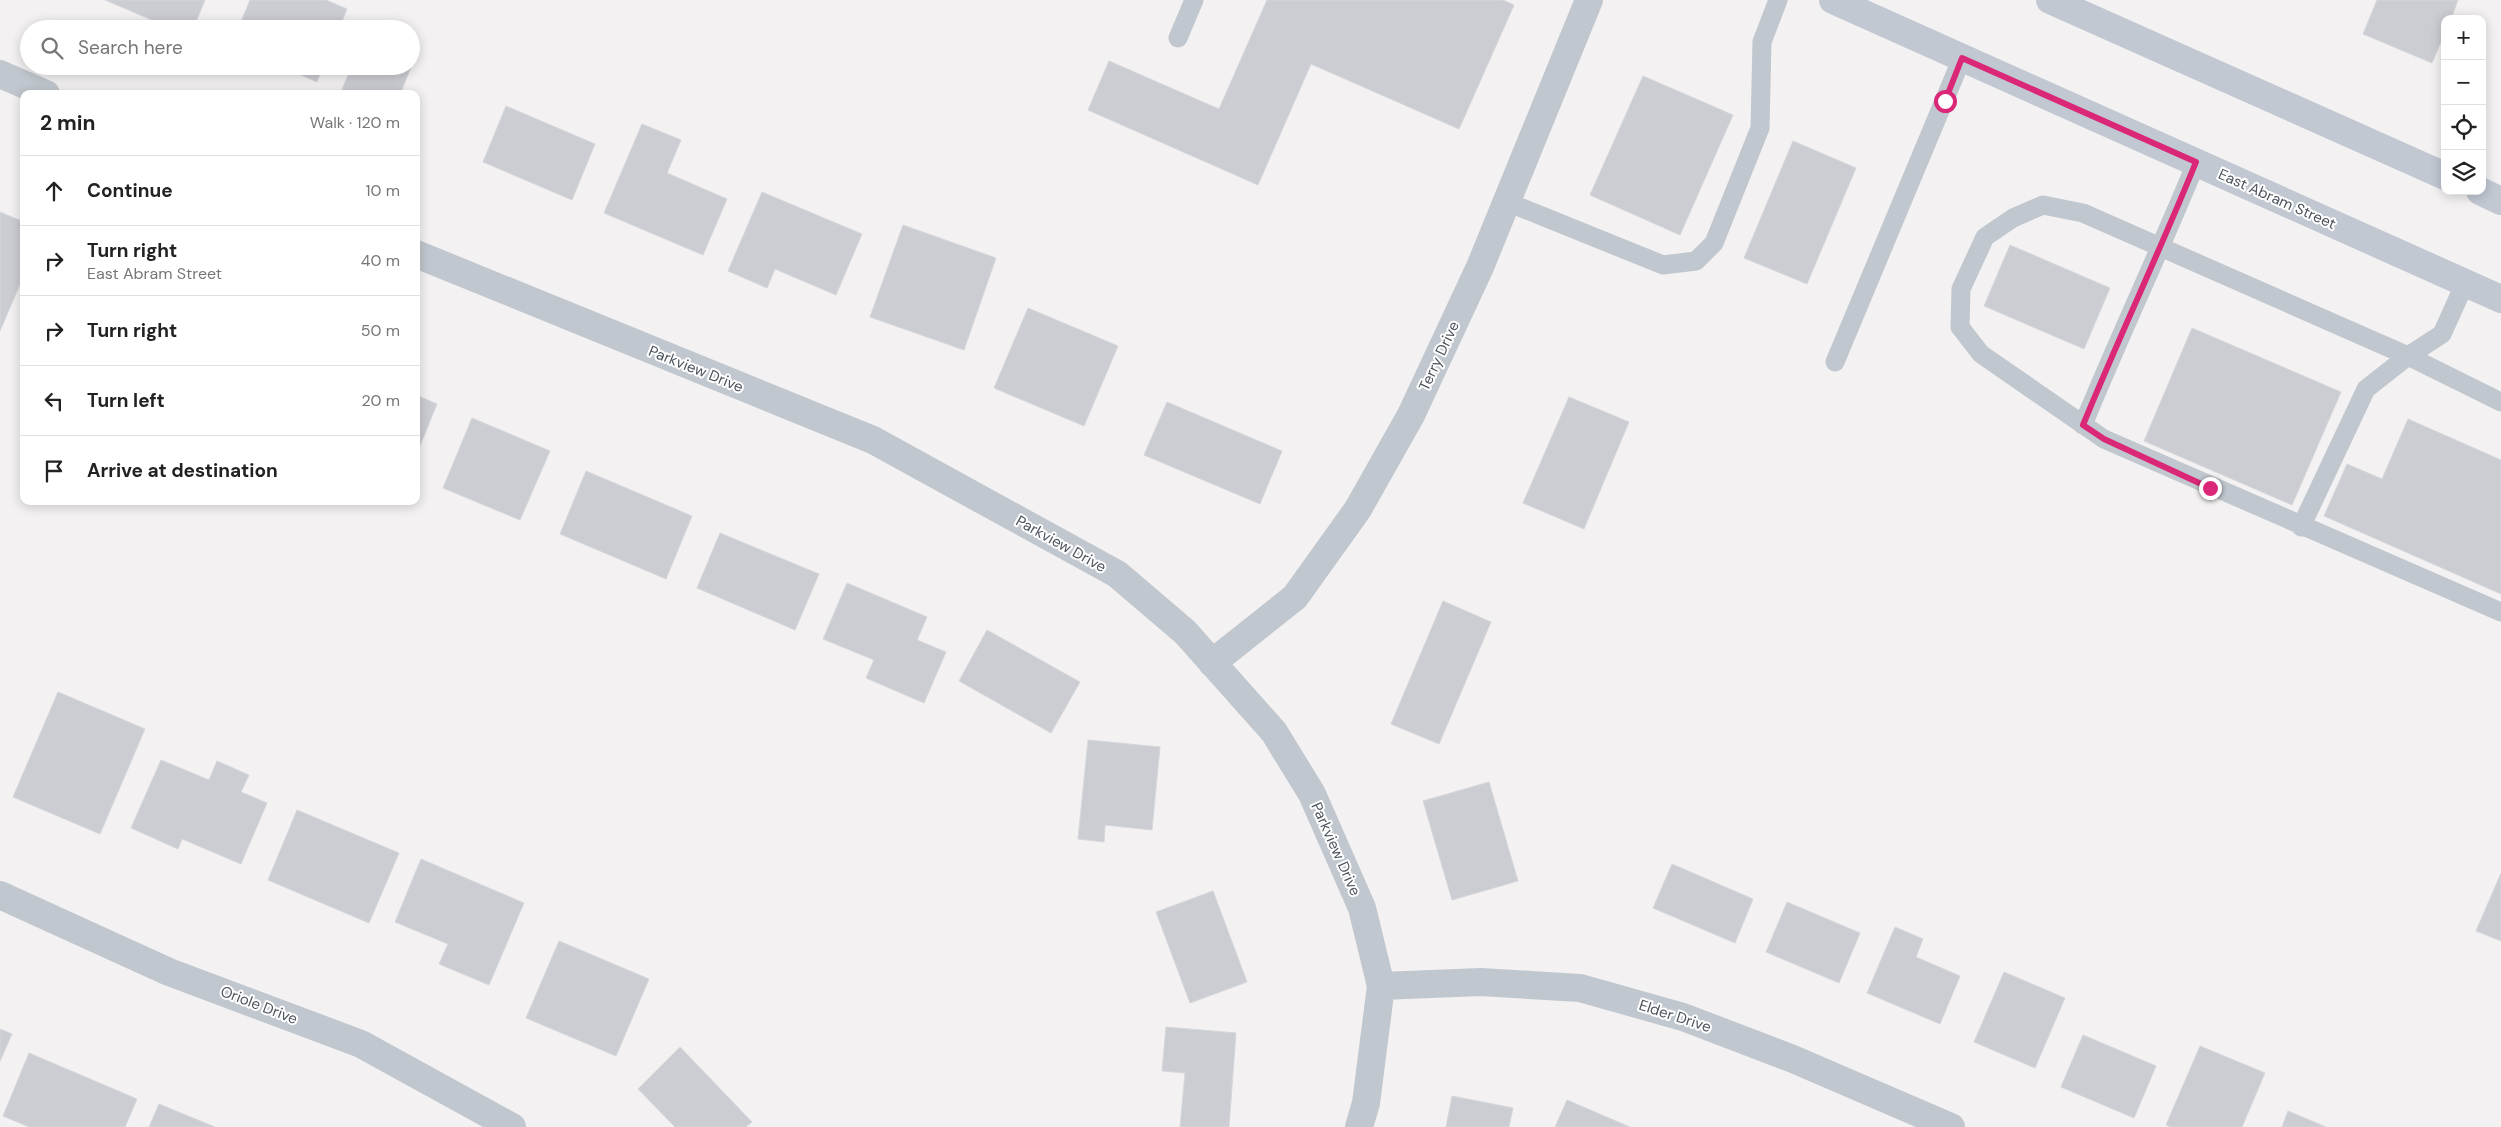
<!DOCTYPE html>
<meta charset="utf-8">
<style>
body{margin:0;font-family:"DM Sans",sans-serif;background:#f2f2f2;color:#222}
.controls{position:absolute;right:15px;top:15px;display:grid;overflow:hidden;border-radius:10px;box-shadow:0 2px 12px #0003}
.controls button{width:45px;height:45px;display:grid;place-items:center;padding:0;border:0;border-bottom:1px solid #e0e0e0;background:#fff;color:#222;font:25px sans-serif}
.stop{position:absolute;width:15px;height:15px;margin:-11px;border:4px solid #db2777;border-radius:50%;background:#fff}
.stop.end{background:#db2777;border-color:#fff;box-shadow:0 1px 5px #0008}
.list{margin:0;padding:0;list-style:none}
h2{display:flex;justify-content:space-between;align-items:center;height:65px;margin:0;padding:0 20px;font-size:21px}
h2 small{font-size:16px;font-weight:400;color:#767676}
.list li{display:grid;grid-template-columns:32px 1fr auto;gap:15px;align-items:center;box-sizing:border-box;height:70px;padding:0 20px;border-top:1px solid #e0e0e0}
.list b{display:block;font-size:19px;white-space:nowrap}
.list p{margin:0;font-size:16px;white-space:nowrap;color:#767676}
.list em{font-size:16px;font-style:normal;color:#767676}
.icon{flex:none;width:28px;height:28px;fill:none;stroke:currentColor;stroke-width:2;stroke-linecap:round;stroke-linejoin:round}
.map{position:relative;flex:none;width:2501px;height:1127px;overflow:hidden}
.search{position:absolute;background:#fff;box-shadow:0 2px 12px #0003;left:20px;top:20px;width:400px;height:55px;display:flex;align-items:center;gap:12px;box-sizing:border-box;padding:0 18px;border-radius:28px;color:#767676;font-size:19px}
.panel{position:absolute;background:#fff;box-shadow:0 2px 12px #0003;left:20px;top:90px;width:400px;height:415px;border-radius:10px}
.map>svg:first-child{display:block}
</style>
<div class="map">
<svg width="2501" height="1127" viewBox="0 0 2501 1127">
<rect width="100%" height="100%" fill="#f3f1f1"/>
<path fill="#cbcdd3" stroke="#d6d7db" d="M105,0H205L193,29H173Z
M250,0H326L347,9L339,29H238Z
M1267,0H1503L1514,5L1459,129L1311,64L1258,185L1088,110L1109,61L1219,109Z
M2377,0H2458L2451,19H2445V32L2432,63L2363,34Z
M411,50L417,53L400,94H340L352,66H411Z
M280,66H323L317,82Z
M1643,76L1733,115L1680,235L1590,195Z
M506,106L595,144L572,200L483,162Z
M642,124L681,140L667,173L727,199L703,255L604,213Z
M1793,141L1856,168L1807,284L1744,258Z
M762,192L862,234L836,295L775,269L767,288L728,271Z
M0,212L24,222V275L0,331Z
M903,225L996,258L964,350L870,317Z
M2010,245L2110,288L2084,349L1984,306Z
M1028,308L1118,346L1084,426L994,388Z
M2192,328L2341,392L2292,505L2144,441Z
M416,395L437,404L417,453H416Z
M1569,397L1629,422L1584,529L1523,503Z
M1167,402L1282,451L1260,504L1144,455Z
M472,418L550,451L520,520L443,488Z
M2408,419L2501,460V594L2324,516L2347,464L2382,479Z
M586,471L692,516L666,579L560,534Z
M720,533L819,574L795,630L697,588Z
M847,583L927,617L917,640L946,652L924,703L866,678L874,660L823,639Z
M1443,601L1491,622L1439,744L1391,724Z
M987,630L1080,682L1051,733L959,681Z
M58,692L145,729L100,834L13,797Z
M1088,740L1160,747L1152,830L1105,825L1104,842L1078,839Z
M161,760L209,780L217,761L249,775L241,792L267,803L241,864L182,839L178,849L131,828Z
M1489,782L1518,881L1452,900L1423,801Z
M297,810L399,853L369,923L268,880Z
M421,859L524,903L489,985L439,964L448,944L395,922Z
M1672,864L1753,899L1735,943L1653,908Z
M2501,873V941L2476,931Z
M1213,891L1247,982L1190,1003L1156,912Z
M1787,902L1860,933L1839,983L1766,952Z
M1895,927L1923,939L1916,957L1960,976L1940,1024L1867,993Z
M559,941L649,979L616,1056L526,1018Z
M2004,972L2065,998L2035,1068L1974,1042Z
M1166,1027L1236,1033L1229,1127H1180L1185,1073L1162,1071Z
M0,1029L12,1034L0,1061Z
M2083,1035L2156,1066L2134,1118L2061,1087Z
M2200,1046L2265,1073L2242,1127H2171L2166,1125Z
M680,1047L752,1122L746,1127H675L638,1089Z
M29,1053L137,1099L125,1127H29L3,1116Z
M1452,1096L1513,1108L1509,1127H1446Z
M1567,1100L1630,1127H1555Z
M159,1104L215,1127H149Z
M2288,1111L2326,1127H2282Z"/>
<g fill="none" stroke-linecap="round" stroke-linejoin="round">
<path stroke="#c1c7ce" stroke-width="19" d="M1178,38L1194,0
M1507,202L1663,265L1696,261L1714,243L1760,128L1762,42L1778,0
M2465,283L2442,334L2408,356L2083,213L2043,205L2013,218L1985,237L1961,289L1960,327L1981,354L2104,439L2501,612
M1835,362L1962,58
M2083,425C2119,337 2160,251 2196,163
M2301,527L2366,389L2408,356L2501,402"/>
<path stroke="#c1c7ce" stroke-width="28" d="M0,74L46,94
M416,254L873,440L1117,574L1185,632L1274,732L1312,794L1362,908L1381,986L1366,1103L1359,1127
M1212,663L1295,597L1358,509L1411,415L1480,267L1589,0
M0,895L169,972L361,1044L512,1127
M1381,986L1481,982L1580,988L1683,1017L1793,1059L1951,1127"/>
<path stroke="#c1c8d2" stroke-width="28" d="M1833,0L2501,299
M2050,0L2445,176
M2480,191L2501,201"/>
</g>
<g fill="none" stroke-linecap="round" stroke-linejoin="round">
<path stroke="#db2777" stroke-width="6" d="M1945,101L1962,58L2196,162C2160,251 2119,337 2083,425L2104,439L2210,488"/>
</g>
<g text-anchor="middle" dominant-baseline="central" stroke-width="4" stroke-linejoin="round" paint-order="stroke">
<g font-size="15" fill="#4b535c" stroke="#fff">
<text transform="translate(2277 199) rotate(24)">East Abram Street</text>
<text transform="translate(1439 356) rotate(-65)">Terry Drive</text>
<text transform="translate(696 369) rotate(22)">Parkview Drive</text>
<text transform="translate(1061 544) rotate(29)">Parkview Drive</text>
<text transform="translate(1336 849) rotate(66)">Parkview Drive</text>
<text transform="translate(259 1005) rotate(21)">Oriole Drive</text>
<text transform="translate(1675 1016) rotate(18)">Elder Drive</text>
</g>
</g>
</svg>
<div class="controls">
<button>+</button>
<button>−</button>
<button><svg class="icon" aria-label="locate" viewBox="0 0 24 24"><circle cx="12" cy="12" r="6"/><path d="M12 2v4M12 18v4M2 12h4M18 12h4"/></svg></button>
<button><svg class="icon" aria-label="layers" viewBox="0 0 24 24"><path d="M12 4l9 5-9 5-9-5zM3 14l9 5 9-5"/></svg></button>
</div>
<div class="stop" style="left:1945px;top:101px"></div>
<div class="stop end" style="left:2210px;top:488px"></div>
<div class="search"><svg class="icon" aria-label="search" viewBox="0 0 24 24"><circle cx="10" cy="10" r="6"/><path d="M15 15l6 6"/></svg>Search here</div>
<section class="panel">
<h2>2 min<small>Walk · 120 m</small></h2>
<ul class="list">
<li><svg class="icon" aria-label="ahead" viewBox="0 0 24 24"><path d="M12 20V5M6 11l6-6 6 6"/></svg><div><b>Continue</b></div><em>10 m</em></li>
<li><svg class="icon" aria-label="right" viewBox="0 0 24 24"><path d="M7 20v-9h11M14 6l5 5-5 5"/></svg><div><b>Turn right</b><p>East Abram Street</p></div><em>40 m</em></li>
<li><svg class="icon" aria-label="right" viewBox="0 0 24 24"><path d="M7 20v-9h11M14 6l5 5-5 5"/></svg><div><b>Turn right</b></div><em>50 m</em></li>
<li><svg class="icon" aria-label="left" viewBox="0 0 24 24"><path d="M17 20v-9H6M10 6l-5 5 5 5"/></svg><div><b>Turn left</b></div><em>20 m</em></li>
<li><svg class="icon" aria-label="arrive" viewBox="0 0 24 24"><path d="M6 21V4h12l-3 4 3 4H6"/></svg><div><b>Arrive at destination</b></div></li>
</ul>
</section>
</div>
